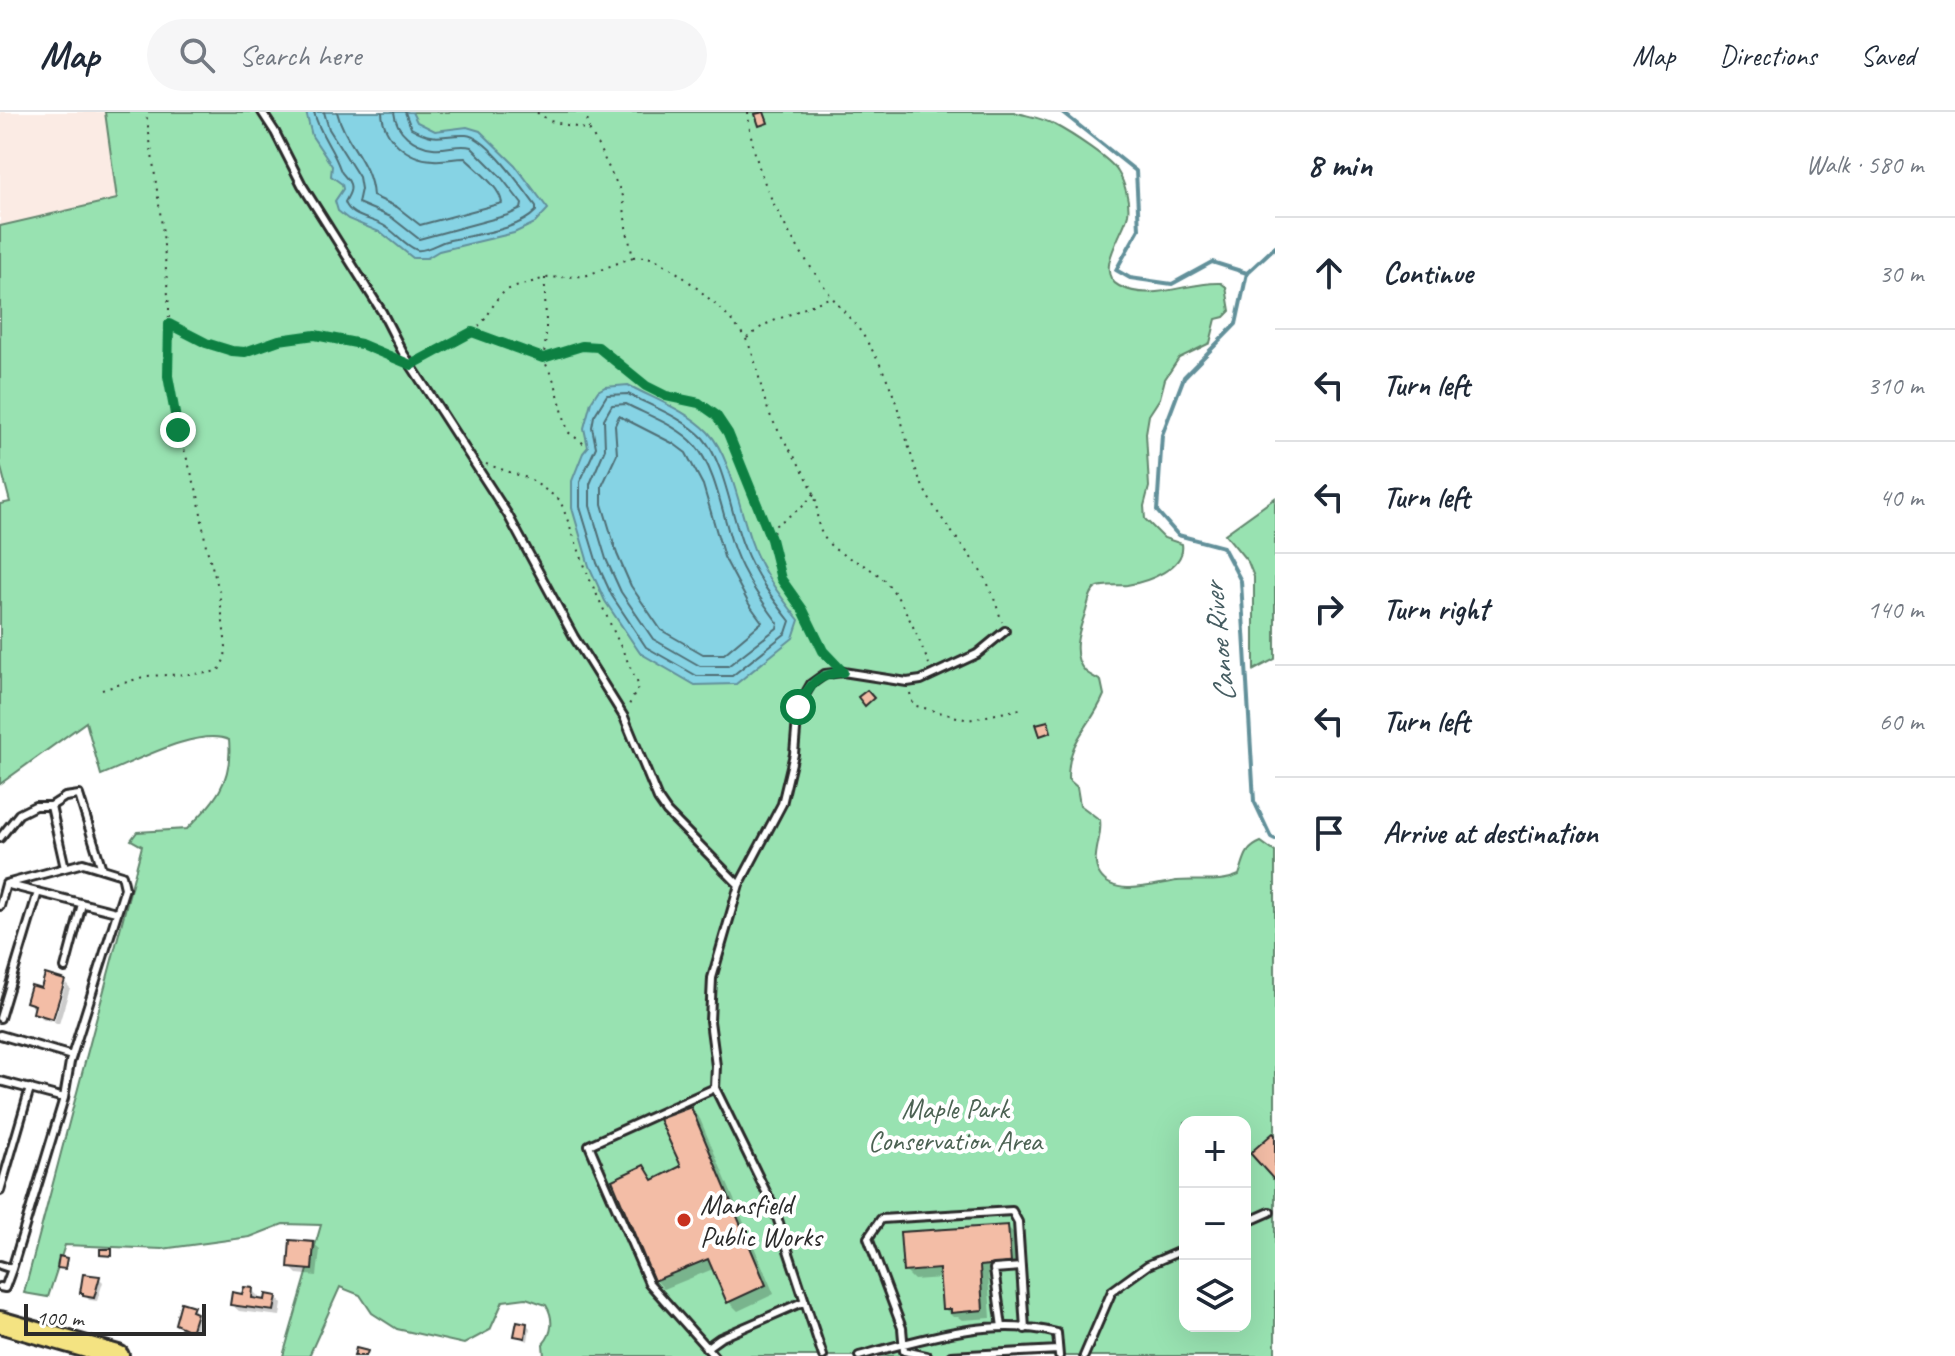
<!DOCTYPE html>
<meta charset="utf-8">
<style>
body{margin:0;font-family:Caveat,sans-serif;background:#f6f6f7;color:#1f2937}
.controls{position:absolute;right:24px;bottom:24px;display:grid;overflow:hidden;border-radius:16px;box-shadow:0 8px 32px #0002}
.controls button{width:72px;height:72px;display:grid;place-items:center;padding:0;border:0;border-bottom:2px solid #e0e1e3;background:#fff;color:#1f2937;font:40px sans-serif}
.scale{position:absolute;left:24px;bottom:20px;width:182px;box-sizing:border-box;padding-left:8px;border:4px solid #2b2b2b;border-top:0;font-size:22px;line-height:28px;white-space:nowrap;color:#2b2b2b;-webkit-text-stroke:6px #fff;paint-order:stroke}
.stop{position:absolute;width:24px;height:24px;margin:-18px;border:6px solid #0b8043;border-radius:50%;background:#fff}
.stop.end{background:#0b8043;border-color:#fff;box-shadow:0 2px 8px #0008}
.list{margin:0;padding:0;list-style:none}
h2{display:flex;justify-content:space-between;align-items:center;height:104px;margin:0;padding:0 32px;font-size:34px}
h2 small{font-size:26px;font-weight:400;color:#747a83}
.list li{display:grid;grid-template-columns:52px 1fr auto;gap:24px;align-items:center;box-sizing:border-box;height:112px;padding:0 32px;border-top:2px solid #e0e1e3}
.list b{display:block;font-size:30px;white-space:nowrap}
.list em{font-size:26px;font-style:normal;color:#747a83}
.icon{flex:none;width:44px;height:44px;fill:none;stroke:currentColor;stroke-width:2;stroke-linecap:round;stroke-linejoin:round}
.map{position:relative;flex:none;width:1275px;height:1244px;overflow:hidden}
header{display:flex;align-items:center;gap:48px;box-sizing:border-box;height:112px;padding:0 40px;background:#fff;border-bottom:2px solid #e0e1e3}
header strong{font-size:38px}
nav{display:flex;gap:44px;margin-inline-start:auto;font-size:28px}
.search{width:560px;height:72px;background:#f6f6f7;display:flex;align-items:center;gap:20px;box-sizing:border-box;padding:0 28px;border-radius:44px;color:#747a83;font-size:30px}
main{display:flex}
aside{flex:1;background:#fff}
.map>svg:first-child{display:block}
</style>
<header>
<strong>Map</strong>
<div class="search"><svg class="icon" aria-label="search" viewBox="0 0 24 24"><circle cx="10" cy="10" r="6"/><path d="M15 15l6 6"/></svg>Search here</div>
<nav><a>Map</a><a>Directions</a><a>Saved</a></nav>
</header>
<main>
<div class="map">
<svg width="1275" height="1244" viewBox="0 0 1275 1244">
<rect width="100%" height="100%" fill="#fff"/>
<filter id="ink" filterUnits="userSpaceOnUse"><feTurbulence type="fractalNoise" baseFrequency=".0125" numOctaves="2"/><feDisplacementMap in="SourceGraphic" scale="16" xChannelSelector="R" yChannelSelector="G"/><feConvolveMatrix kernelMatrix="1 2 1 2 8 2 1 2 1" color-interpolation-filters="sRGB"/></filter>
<g filter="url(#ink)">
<path fill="#fbebe4" d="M0,0H105L118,87L0,114Z"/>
<path fill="#98e2b1" stroke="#62866e" stroke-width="2" fill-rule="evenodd" d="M105,0H1014C1027,4 1043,6 1055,13C1070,21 1111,47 1118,60C1125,71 1130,90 1128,102C1124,121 1093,160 1119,174C1152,191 1188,169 1221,171L1226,175L1230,199L1224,205L1216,207L1210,231L1179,246L1165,267L1160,286L1149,303L1146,321L1149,375L1144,394L1145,407L1164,426L1182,432C1186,456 1147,470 1127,473C1119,474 1102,472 1096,476C1090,479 1088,492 1086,499C1080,516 1069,542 1085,559C1089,563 1096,566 1101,569L1104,583C1090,617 1068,626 1068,667L1077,675L1080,693L1100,708C1103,726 1089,747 1100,763C1115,786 1155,772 1177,769C1199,767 1219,772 1239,763C1245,747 1244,737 1261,730L1275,740V1244H544L543,1232C553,1221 554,1206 546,1193L526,1186L503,1189L490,1218L464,1232L397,1217L372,1201L360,1183L340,1175L309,1244H283L321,1113L283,1112L250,1125L162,1137L65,1133L48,1185L24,1181L142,734L131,728L137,720L187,717C215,689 233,670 229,628C199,614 132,651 101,663L86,610L0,672V392L10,390L0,352V114L117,87ZM1185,1010H1245V1214H1185Z
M1275,386V547L1254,558V465L1248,450L1225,422Z"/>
<path fill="#86d3e4" stroke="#62909a" stroke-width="2" d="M306,0H412L417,10L435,19L467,15L480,19L515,53L548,97L535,111L514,121L439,139L427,146H413L382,121L348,107L338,99L335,89L343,77L342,72L331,64L332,54L312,24Z
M628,273C654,287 688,299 708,320C730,343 740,399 751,429C761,459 780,484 799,508L793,526L736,572L695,573L640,541L605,489L589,454L572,396V369L583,341L588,335L584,316L591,290L598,279L605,275Z"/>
<path fill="#0003" d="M64,869L50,909L41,906L28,889L42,878Z
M66,871L70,876L59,912L54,910Z
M691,998L700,1007L774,1182L738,1199L729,1190L713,1157L664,1177L656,1168L644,1055L655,1069L684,1055Z
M1008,1115L1016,1124L1019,1160L988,1162L991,1206L962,1208L958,1205H953L944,1196L942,1166L914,1168L905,1159Z
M313,1132L320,1138L317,1164L297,1162L290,1155Z
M99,1166L103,1170L97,1189L89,1188L82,1180Z
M252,1178L259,1185L258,1189L267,1190L276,1185L282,1192L280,1204L239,1199L232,1193Z
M193,1196L200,1206L196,1219L177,1211Z
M526,1212L530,1216L528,1229L516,1224Z"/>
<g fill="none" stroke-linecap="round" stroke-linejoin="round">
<path stroke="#4f6e75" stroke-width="2" d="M314,0C320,24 333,36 340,57C342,64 348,65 350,72C352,79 348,84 345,90C350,106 373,106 386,115C396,121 406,134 417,138C425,140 438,131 446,129C473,122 516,120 536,99V94C523,77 487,24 466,23C440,22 438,31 411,16L405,0
M324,0L329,17L359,65L361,77L358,91L391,105L419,127L508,103L521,97L522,92L501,65L471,35C459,31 446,38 433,36C414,34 396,20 394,0
M337,0C345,32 371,49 373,84L397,95L420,113L502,91C500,75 477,58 465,46C455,46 444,49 433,48C407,47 383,26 382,0
M628,282C651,294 684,306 703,326C725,351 731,404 744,435C755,463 772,486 790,509L786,521L732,564H697L646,535L612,484L597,451L580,395V370L596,335L592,315L594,304L607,283Z
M626,292C647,303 679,314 695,333C716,357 723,406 734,437C744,464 761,488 778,511L777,516L728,554H700L653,527L621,480L606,447L590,394V372L605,337L604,307L612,293Z
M619,304L674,332L686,341L703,373L724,445L749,492L762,510L724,542H703L661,518L631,474L617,442L602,392V374L617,342L615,313Z"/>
<path stroke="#62909a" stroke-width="4" d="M1062,0L1136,59L1139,117L1116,158L1130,166L1172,172L1212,150L1247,161
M1247,161L1236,212L1184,265L1162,323L1157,399L1178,423L1223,435L1241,469L1254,689L1271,725L1275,727
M1247,161L1275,135"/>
</g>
<path fill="#f3bda6" stroke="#2b2b2b" stroke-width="2" d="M764,0L768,11L759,14L755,2Z
M867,578L874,586L865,594L858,585Z
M1048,609L1051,620L1040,624L1036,612Z
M45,862L65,868L53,907L33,901L35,893L26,890L31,873L41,876Z
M691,995L766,1173L727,1191L708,1147L654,1169L612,1068L644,1053L653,1068L681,1054L659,1007Z
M1273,1021L1275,1023V1069L1250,1041Z
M1008,1113L1011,1151L980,1154L983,1198L951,1201V1197H942L939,1157L903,1160L900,1120Z
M290,1128L314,1130L312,1158L288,1156Z
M100,1137H112V1144L100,1143Z
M59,1144L67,1146L65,1157L57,1156Z
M83,1162L100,1164L94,1186L83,1184V1181H80Z
M244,1175L253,1176L252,1186L265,1188L266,1182L277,1184L274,1199L230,1193L232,1180L242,1182Z
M181,1190L194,1194L192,1199L197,1201L192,1217H186L175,1212Z
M517,1209L527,1211L525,1226L514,1224Z
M356,1236L368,1239L366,1244H354Z"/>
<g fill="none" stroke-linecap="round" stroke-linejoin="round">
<g stroke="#2b2b2b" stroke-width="12">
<path id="lane" d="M262,0L275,20L302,73L382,200L403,241L508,403L574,525L624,605L658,687L667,700L739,773
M51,694L65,756
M0,726L19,702L35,694H51L65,685L79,683L102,757
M9,773L116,800
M0,794L6,772
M65,856L82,792
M0,906L38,780
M0,923L72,944
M0,969L64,986
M715,976L716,954L710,909L712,866L739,773L782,692L794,642L798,595L811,572L825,562L843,560L907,570L921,568L977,542L1005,519
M0,1079L30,976
M1245,1111L1270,1100
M0,1153L12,1157
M0,1175L5,1176L12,1157L64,986L70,950L125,776L122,763L83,751L6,772
M1002,1215L994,1157L1021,1155L1025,1217
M706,1236L720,1226L805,1189
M714,1244L649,1171L589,1033L715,976L774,1096L823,1244
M859,1244C923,1227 991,1204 1057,1221L1059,1244
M927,1244L904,1239L902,1216L868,1126L881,1107L1012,1099L1018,1110L1021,1155
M951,1244L1058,1238
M1084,1244L1112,1179L1148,1153L1185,1137"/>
</g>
<g stroke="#2b2b2b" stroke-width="26">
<path id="primary" d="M0,1210L118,1244"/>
</g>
<path stroke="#2b2b2b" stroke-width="2" stroke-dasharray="2 6" stroke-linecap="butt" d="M586,0L589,17
M748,0C753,69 792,131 832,185C843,200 857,212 866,228C878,247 888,267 895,288C905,317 910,347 923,375C938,406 962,431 981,460C991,475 996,492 1002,510
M633,145C644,144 653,145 662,151C686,164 734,206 747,229C759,253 760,281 771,305C783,330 802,353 813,379C820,395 813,408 824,425C836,444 856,447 873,459C900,476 917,524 929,552
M545,166C544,193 549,220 543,246L582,234L598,235L624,259L646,274L666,284L699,291L716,303L728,321L771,427
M169,212C190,224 218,242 244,240C256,239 267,231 279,228C319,218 357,230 394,246
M473,220L486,206L497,187L506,178L545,166L585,164L633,145L626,115L623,84L593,24L589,18L550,9L536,0
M747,226L764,213L831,185
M418,249L472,220L543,246L555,271L568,320L587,334
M486,352L530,367L560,388L590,468L639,574L629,593
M814,382L802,395L776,413L771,427L781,467L803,498L823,539L834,551
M102,578L146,564L209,561L219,558L225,546L226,535L219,478L206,434L198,383L178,318L168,264L169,196L163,121L146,0
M910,581L913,593L968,608L1020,597"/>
<use href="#lane" stroke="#fff" stroke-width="6"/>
<use href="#primary" stroke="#f4e382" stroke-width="20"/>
</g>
</g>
<g fill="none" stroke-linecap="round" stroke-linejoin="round" filter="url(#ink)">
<path stroke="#0b8043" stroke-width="10" d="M178,318L168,264L169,212L206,231L232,239L245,240L279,228L315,223L361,232L411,253L472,220L543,246L582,234L598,235L646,274L666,284L699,291L716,303L728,321L771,427L781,467L803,498L823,539L843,560C815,563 811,572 798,595"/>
</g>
<circle fill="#c8321e" stroke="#fff" stroke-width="3" cx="684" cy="1108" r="8"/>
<g text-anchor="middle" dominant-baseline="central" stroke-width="8" stroke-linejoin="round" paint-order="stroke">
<g font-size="28" fill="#4c6253" stroke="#fff">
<text x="955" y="996">Maple Park<tspan x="955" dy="32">Conservation Area</tspan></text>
</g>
<g font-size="28" fill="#2b2b2b" stroke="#fff" text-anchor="start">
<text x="700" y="1092">Mansfield<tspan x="700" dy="32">Public Works</tspan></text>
</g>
<g font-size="30" font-style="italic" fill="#465d62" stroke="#fff">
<text transform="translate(1219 531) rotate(-96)">Canoe River</text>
</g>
</g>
</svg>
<div class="controls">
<button>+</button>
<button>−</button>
<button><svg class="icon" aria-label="layers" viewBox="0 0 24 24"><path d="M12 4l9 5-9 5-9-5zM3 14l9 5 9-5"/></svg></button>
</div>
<div class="scale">100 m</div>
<div class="stop" style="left:798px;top:595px"></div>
<div class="stop end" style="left:178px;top:318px"></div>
</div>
<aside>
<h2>8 min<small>Walk · 580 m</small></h2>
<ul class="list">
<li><svg class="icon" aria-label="ahead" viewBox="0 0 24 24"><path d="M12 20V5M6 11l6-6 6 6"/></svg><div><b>Continue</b></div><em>30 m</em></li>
<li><svg class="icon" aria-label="left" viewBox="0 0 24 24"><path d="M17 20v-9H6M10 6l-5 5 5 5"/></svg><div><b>Turn left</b></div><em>310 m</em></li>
<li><svg class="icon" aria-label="left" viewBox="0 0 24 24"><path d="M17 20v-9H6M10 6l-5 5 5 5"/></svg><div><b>Turn left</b></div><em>40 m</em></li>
<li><svg class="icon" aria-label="right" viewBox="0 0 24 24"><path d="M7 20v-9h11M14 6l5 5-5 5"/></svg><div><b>Turn right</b></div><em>140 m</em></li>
<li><svg class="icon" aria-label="left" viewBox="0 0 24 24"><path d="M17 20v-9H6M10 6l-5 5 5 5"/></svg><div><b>Turn left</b></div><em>60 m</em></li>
<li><svg class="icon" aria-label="arrive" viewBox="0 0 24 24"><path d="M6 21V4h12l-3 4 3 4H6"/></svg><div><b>Arrive at destination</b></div></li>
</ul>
</aside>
</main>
